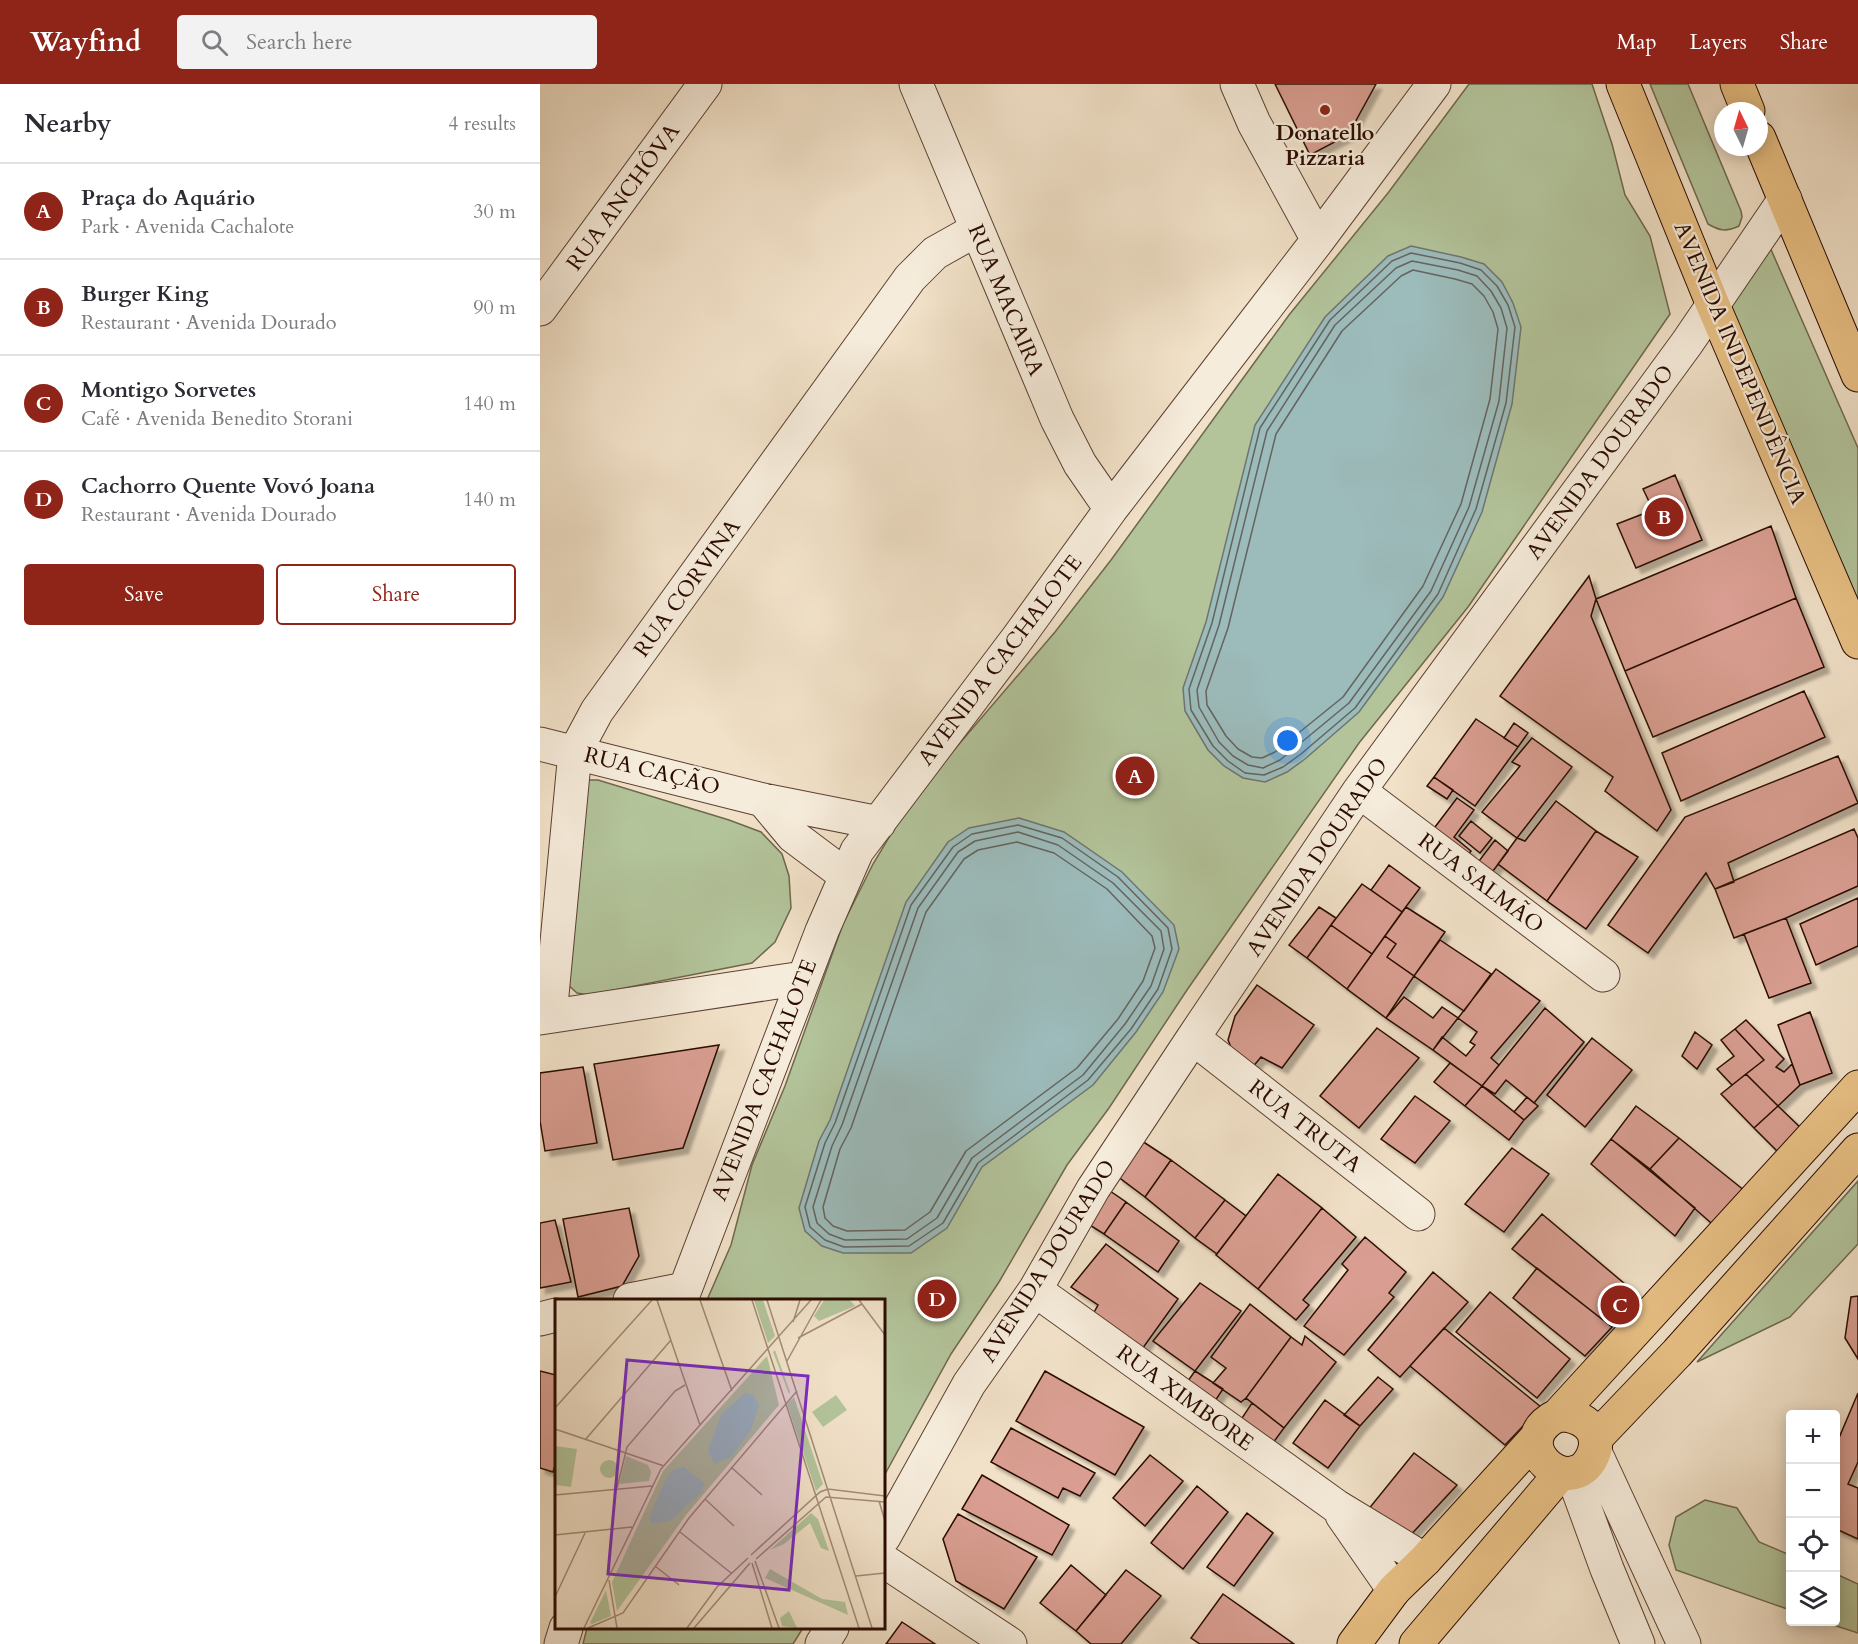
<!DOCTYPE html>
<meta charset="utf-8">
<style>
body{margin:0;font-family:Cardo,serif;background:#f2f2f3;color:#2b2b33}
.controls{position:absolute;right:18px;bottom:18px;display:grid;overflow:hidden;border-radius:6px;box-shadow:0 3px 15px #0003}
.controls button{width:54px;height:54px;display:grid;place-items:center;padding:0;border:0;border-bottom:2px solid #e1e1e2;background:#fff;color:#2b2b33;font:30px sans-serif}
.compass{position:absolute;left:1174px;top:18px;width:54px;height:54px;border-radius:50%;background:#fff;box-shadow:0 3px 15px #0003;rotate:355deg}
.you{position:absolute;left:748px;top:657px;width:21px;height:21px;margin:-15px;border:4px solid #fff;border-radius:50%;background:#1a73e8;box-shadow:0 0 0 9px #1a73e833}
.badge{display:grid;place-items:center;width:39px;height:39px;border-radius:50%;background:#8f2418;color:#fff;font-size:20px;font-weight:700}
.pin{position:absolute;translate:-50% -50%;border:3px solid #fff;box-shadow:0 2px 6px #0006}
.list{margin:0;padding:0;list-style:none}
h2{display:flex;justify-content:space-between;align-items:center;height:78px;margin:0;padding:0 24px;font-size:26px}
h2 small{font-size:20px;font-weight:400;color:#7c7c81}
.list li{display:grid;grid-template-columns:39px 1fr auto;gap:18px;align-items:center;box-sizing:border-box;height:96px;padding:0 24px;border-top:2px solid #e1e1e2}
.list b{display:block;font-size:22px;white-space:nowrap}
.list p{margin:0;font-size:20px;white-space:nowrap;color:#7c7c81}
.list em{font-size:20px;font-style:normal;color:#7c7c81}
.actions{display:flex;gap:12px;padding:18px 24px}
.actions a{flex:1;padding:14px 0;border:2px solid #8f2418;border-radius:6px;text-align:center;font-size:21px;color:#8f2418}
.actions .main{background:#8f2418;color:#fff}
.icon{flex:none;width:33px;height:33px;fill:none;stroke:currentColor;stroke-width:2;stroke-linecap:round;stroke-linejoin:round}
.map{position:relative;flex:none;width:1318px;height:1560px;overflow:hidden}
header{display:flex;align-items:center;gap:36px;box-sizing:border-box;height:84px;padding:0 30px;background:#8f2418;color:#fff}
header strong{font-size:28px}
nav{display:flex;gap:33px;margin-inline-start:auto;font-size:21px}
.search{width:420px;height:54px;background:#f2f2f3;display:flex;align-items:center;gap:15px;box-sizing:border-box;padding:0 21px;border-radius:6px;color:#7c7c81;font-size:22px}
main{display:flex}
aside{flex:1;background:#fff}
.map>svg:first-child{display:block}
</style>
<header>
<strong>Wayfind</strong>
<div class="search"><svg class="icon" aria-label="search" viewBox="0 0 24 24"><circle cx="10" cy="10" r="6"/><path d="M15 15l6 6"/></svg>Search here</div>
<nav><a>Map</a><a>Layers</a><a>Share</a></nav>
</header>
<main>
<aside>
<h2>Nearby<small>4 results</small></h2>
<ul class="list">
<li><span class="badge">A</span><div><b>Praça do Aquário</b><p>Park · Avenida Cachalote</p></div><em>30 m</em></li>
<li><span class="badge">B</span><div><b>Burger King</b><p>Restaurant · Avenida Dourado</p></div><em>90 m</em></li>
<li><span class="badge">C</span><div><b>Montigo Sorvetes</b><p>Café · Avenida Benedito Storani</p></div><em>140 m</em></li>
<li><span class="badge">D</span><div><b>Cachorro Quente Vovó Joana</b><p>Restaurant · Avenida Dourado</p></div><em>140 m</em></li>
</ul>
<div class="actions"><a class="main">Save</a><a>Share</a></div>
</aside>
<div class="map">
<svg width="1318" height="1560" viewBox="0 0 1318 1560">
<defs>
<filter id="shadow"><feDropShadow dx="5.5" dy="5.5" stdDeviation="1.5" flood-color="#0004"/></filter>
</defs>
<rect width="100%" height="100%" fill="#f1e1c8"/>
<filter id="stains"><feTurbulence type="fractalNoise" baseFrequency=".00333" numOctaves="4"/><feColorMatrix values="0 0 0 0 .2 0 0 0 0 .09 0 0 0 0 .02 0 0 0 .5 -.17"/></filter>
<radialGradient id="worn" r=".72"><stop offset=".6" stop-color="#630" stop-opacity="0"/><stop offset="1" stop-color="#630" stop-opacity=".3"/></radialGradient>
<path fill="#b3c49b" stroke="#6f684e" stroke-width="1.5" d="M929,0H1052L1072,60L1085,111L1110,152L1130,230L928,523L819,659L647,906L569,1024L527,1081L459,1198L411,1270L344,1392V1216H167L191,1161L212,1081L245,1002L303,840L333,780L372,715L515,548L571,476L749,231L848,109Z
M1110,0H1148L1201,127L1202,133L1199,142C1186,148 1180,147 1168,140Z
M1229,161L1318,364V526L1185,219Z
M43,696H58L189,736L221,748L242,770L249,792L251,824L235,858L212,879L49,911L37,909L26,899Z
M1318,1097V1160L1250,1233L1157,1278Z
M1165,1416L1197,1424L1219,1458L1250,1471V1526L1136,1486L1129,1461L1136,1433Z
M1296,1490L1318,1500V1549L1284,1538H1296Z
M47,1544H263L253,1560H43Z"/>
<path fill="#9cbcbc" stroke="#6f7571" stroke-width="1.5" d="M871,162L921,173L944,180L962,198L973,219L981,243L972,320L942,428L903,513L819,628L765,675L747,688L725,698L703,694L684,682L668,666L645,627L643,604L666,538L715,341L785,233L848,172Z
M479,734L524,748L582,788L634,841L639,865L623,908L596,948L553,1001L442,1083L407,1144L371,1169H303L282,1162L265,1147L259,1124L279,1057L290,1036L366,818L408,758L429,744Z"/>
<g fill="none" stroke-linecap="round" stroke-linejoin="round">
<path stroke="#64645e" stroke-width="1.5" d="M871,169L920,179L941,186L957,202L968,221L975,243L966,319L936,425L898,510L815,624L761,670L743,683L724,691L705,689L688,677L673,662L651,626L649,605L672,539L720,344L790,236L852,177Z
M872,177L918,186L937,192L951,207L961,224L967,244L959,317L929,423L891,507L809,619L740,676L723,684L708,681L693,672L679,658L659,623L657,606L679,541L727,347L795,241L856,184Z
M873,186L915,195L932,200L944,212L953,228L958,245L950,315L921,420L883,502L803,613L735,668L722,674L712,673L698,665L686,652L667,621L666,607L688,544L736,350L802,247L861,192Z
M478,741L522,754L578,793L628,844L632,865L618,905L591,945L548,996L438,1079L403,1139L369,1162L304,1163L285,1156L270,1143L265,1123L285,1059L295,1039L371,821L413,763L432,750Z
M478,748L518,761L573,799L621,847L624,865L611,902L585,940L543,991L432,1074L397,1134L367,1155L305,1156L289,1150L277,1139L273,1123L292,1062L302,1041L378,824L418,768L435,757Z
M477,758L514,769L567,805L612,852L615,864L603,897L578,935L537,984L426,1067L390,1128L365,1146L307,1147L293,1142L285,1134L283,1123L300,1065L311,1044L386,828L424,775L438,766Z"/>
</g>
<path fill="#d99e91" stroke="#2b0b00" stroke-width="1.5" filter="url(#shadow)" d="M735,0H836L808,51L770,71Z
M1135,391L1162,456L1096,484L1077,440L1113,426L1103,405Z
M1231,442L1256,514L1085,587L1056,515Z
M1049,492L1056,515L1051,532L1131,726L1117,747L1065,707L1073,693L960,612Z
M1256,514L1284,583L1113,653L1085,587Z
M1264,607L1285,653L1141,717L1122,669Z
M936,635L978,663L935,722L894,693Z
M974,639L988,649L978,663L964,654Z
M992,654L1032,683L977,754L942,728L980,682L972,678Z
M1298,672L1318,719L1188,779L1194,798L1175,805L1166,789L1108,869L1068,841L1145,733Z
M894,693L913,706L907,715L887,702Z
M917,714L934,726L914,753L931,767L925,774L892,747Z
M1016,717L1056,747L1007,817L958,780L977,754L985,757Z
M931,737L952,754L940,769L919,752Z
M1314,745L1318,754V802L1246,834L1194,854L1175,805Z
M1056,747L1098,773L1046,845L1007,817Z
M955,756L968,767L953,787L939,777Z
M849,781L880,804L862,828L831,806Z
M822,800L862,828L832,870L791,841Z
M1318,814V862L1276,881L1260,840Z
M779,823L796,834L767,874L749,861Z
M866,823L905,848L874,892L847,873L856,860L845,852Z
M1246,834L1271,899L1229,914L1204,850Z
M791,841L832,870L807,905L767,874Z
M845,852L856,860L847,873L874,892L846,934L807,905Z
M900,856L951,890L924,927L874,892Z
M956,885L1000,917L951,974L959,981L942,1002L893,966L902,953L926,972L935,961L930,958L937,948L918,934Z
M717,901L774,941L742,984L721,973L712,984L693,968L688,956L695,932Z
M864,913L893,934L902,923L918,934L893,966L846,934Z
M1005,924L1044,958L994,1019L966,996L955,1010L942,1002Z
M1270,928L1292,989L1260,1001L1238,941Z
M1206,936L1244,975L1236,983L1244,988L1252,980L1260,1001L1238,1022L1206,990L1224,976L1195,945Z
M837,944L879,974L819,1044L780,1012Z
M1195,945L1224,976L1192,1001L1177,985L1194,972L1181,956Z
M1155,948L1172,961L1157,985L1142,972Z
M1052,954L1092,986L1045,1043L1007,1011Z
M179,961L143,1064L73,1076L54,980Z
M910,979L942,1002L925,1022L894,998Z
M43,983L57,1059L5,1067L0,1037V989Z
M1206,990L1238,1022L1214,1044L1181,1010Z
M942,1002L984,1036L969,1056L925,1022Z
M875,1012L910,1037L875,1079L841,1055Z
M987,1013L998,1022L984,1036L974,1028Z
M1096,1022L1139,1054L1110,1085L1071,1055Z
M1238,1022L1263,1046L1240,1070L1214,1044Z
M1139,1054L1210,1111L1179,1146L1110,1085Z
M1071,1055L1155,1124L1135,1152L1051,1080Z
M602,1057L631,1076L605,1113L577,1092Z
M972,1064L1009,1090L964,1148L925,1120Z
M631,1076L685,1116L655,1154L605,1113Z
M738,1090L782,1124L718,1205L676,1171Z
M570,1107L586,1118L564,1150L548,1140Z
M685,1116L706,1132L677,1170L655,1154Z
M586,1118L639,1157L618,1188L564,1150Z
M89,1124L99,1172L82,1202L38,1213L23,1135Z
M782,1124L816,1153L763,1216L769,1221L756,1236L718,1205Z
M1002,1130L1098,1211L1072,1243L972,1165Z
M15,1136L31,1198L0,1204V1139Z
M825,1153L866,1188L849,1209L854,1213L804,1271L764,1242L808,1186L802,1180Z
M566,1160L638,1215L600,1268L552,1232L558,1221L531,1203Z
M997,1184L1072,1243L1045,1272L973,1214Z
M893,1188L928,1218L860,1293L828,1266Z
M660,1199L701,1227L655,1287L613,1257Z
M950,1208L1030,1275L997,1314L916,1248Z
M1318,1212V1275L1305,1254L1311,1213Z
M710,1220L751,1253L706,1314L701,1318L673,1299L686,1284L671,1273Z
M904,1244L1001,1323L965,1361L870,1282Z
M765,1252L796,1278L744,1344L706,1314L751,1253L762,1261Z
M0,1287L16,1291V1378L13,1388L0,1384Z
M505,1287L604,1343L575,1391L476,1337Z
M655,1287L683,1305L673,1320L645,1301Z
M838,1293L853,1305L820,1342L804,1331Z
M1318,1309V1378L1308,1400L1318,1404V1455L1296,1445V1361Z
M785,1316L820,1342L788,1384L753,1359Z
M712,1319L744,1344L730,1363L698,1340Z
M471,1344L555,1389L540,1412L523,1404L518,1414L451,1378Z
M874,1369L917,1401L866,1456L827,1427Z
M610,1371L643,1397L605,1442L573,1414Z
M442,1391L529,1441L512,1471L422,1425Z
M657,1402L688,1428L643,1485L611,1459Z
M707,1429L733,1449L694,1502L667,1483Z
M418,1430L497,1473L464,1525L416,1497L403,1455Z
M531,1481L566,1511L536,1547L500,1519Z
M586,1486L621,1512L581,1560H551L536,1547Z
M683,1510L754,1560H660L651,1554Z
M362,1538L395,1560H346Z"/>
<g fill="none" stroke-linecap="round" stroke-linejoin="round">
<g stroke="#5c4032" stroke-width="35">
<path id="minor" d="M376,0L517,335L540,380L571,425
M697,0L714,39L778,156
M0,225L165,0
M0,660L223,716L339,739
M819,707L1063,891
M223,716L253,752L305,791
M10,932L35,668L57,627L370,194L395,169L436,146
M0,934L263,894
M653,954L878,1130
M495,1206L796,1422L885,1476
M90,1216L145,1205
M141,1216L282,847L317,767L477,555L571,425L778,156L894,0
M0,1235L16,1231
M1055,1368L1144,1560
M1032,1389L1067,1485L1098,1560
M802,1431L854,1506
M344,1453L429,1300L495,1206L553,1105L653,954L819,707L1147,259L1245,115
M344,1477L470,1560
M21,1560L26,1544
M282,1560L292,1544"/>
</g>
<g stroke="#2b0b00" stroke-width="35">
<path id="major" d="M1083,0L1173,221L1318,558
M1197,0L1208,27
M1219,54L1318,291
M1018,1331C1040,1330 1064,1345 1053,1371C1032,1420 961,1359 1018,1331L1318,1003
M1055,1355L1137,1269L1318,1066
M814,1560L854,1506L885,1476L997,1353
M876,1560L1021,1389"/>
</g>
<use href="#minor" stroke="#f6ecdb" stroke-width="33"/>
<use href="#major" stroke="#e8c084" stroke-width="33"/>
</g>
<circle fill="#8f2418" stroke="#f6ecdb" stroke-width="2" cx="785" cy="26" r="6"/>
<g text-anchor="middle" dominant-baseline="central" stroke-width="4.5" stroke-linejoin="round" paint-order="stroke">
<g font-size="22" font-weight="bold" fill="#2b0b00" stroke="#f6ecdb">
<text x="785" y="49">Donatello<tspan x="785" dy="25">Pizzaria</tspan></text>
</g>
<g font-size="22" fill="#2b0b00" stroke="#f6ecdb">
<text transform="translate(83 113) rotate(-54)">RUA ANCHÔVA</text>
<text transform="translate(466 216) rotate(67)">RUA MACAIRA</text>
<text transform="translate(1200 279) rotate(67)">AVENIDA INDEPENDÊNCIA</text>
<text transform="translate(1060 378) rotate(-54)">AVENIDA DOURADO</text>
<text transform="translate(147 504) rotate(-54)">RUA CORVINA</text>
<text transform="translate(460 576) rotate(-53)">AVENIDA CACHALOTE</text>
<text transform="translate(112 687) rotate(14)">RUA CAÇÃO</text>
<text transform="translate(777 773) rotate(-56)">AVENIDA DOURADO</text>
<text transform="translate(941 799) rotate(37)">RUA SALMÃO</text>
<text transform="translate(224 996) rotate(-69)">AVENIDA CACHALOTE</text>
<text transform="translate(765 1042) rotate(38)">RUA TRUTA</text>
<text transform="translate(508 1177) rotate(-58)">AVENIDA DOURADO</text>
<text transform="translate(645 1314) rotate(36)">RUA XIMBORE</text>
</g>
</g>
<g transform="translate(15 1215)">
<rect width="330" height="330" fill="#f1e1c8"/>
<path d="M199,1H208L220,37L213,44ZM269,1H295L300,7L264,22L259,17ZM220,51L235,93L234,95L218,53ZM212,57L224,106L131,216L62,312L57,283L108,172ZM281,96L292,111L268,128L257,113ZM239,98L268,185L261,192L232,105ZM0,147L22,150L16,188L0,186ZM71,157L93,166L96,173L94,182L64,185ZM45 170a9 9 0 1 1 18 0a9 9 0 1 1-18 0ZM256,214L263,220L274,252L266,249L255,224L229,245L215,251ZM215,270L267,300L290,303L293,316L210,279ZM51,291L56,317L37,325L35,324ZM234,312L242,329L227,327L225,319Z" fill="#b3c49b"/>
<path d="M190,94L199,97L204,106L196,131L177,157L160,165L153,152L166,116ZM129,168L149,184L147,193L114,223L96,224L94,218L112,178L119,170Z" fill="#9cbcbc"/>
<path fill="none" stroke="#a28b78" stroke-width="1.5" d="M102,1L145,126M145,1L177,92M197,1L304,329M212,1L317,329M304,1L330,36M238,23L245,1M243,39L307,5M232,62L266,1M0,109L97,1M0,130L109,167M30,141L116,41M176,168L207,196M62,189L72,148L120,92L130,86M0,196L97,187M150,200L179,227M324,202L330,222M125,233L176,274M0,236L77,228M196,256L265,193L273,190L330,197M201,260L271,198L330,203M200,262L224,329M197,264L217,329M100,267L124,286M301,277L330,274M54,281L62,329M0,298L30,234M29,329L106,170L256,1M33,329L68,314L134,219L242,92M132,329L162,288L193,259M139,329L195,264"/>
<path fill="#7b2cbf" fill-opacity="0.15" stroke="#7b2cbf" stroke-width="3" d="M72,61L253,77L234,291L53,275Z"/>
<rect width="330" height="330" fill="none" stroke="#2b0b00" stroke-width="3"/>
</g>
<rect width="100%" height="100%" filter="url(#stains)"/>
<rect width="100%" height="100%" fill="url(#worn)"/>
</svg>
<div class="controls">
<button>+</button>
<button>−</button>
<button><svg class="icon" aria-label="locate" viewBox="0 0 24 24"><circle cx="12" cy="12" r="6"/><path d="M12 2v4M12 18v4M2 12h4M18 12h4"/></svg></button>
<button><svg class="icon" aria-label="layers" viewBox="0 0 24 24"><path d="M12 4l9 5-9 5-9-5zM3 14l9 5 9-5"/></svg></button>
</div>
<svg class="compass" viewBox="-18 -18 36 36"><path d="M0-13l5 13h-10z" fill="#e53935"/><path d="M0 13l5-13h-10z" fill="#7c7c81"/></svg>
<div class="you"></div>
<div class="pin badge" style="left:595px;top:692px">A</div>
<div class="pin badge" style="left:1124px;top:433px">B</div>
<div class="pin badge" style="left:1080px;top:1221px">C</div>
<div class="pin badge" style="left:397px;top:1215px">D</div>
</div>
</main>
